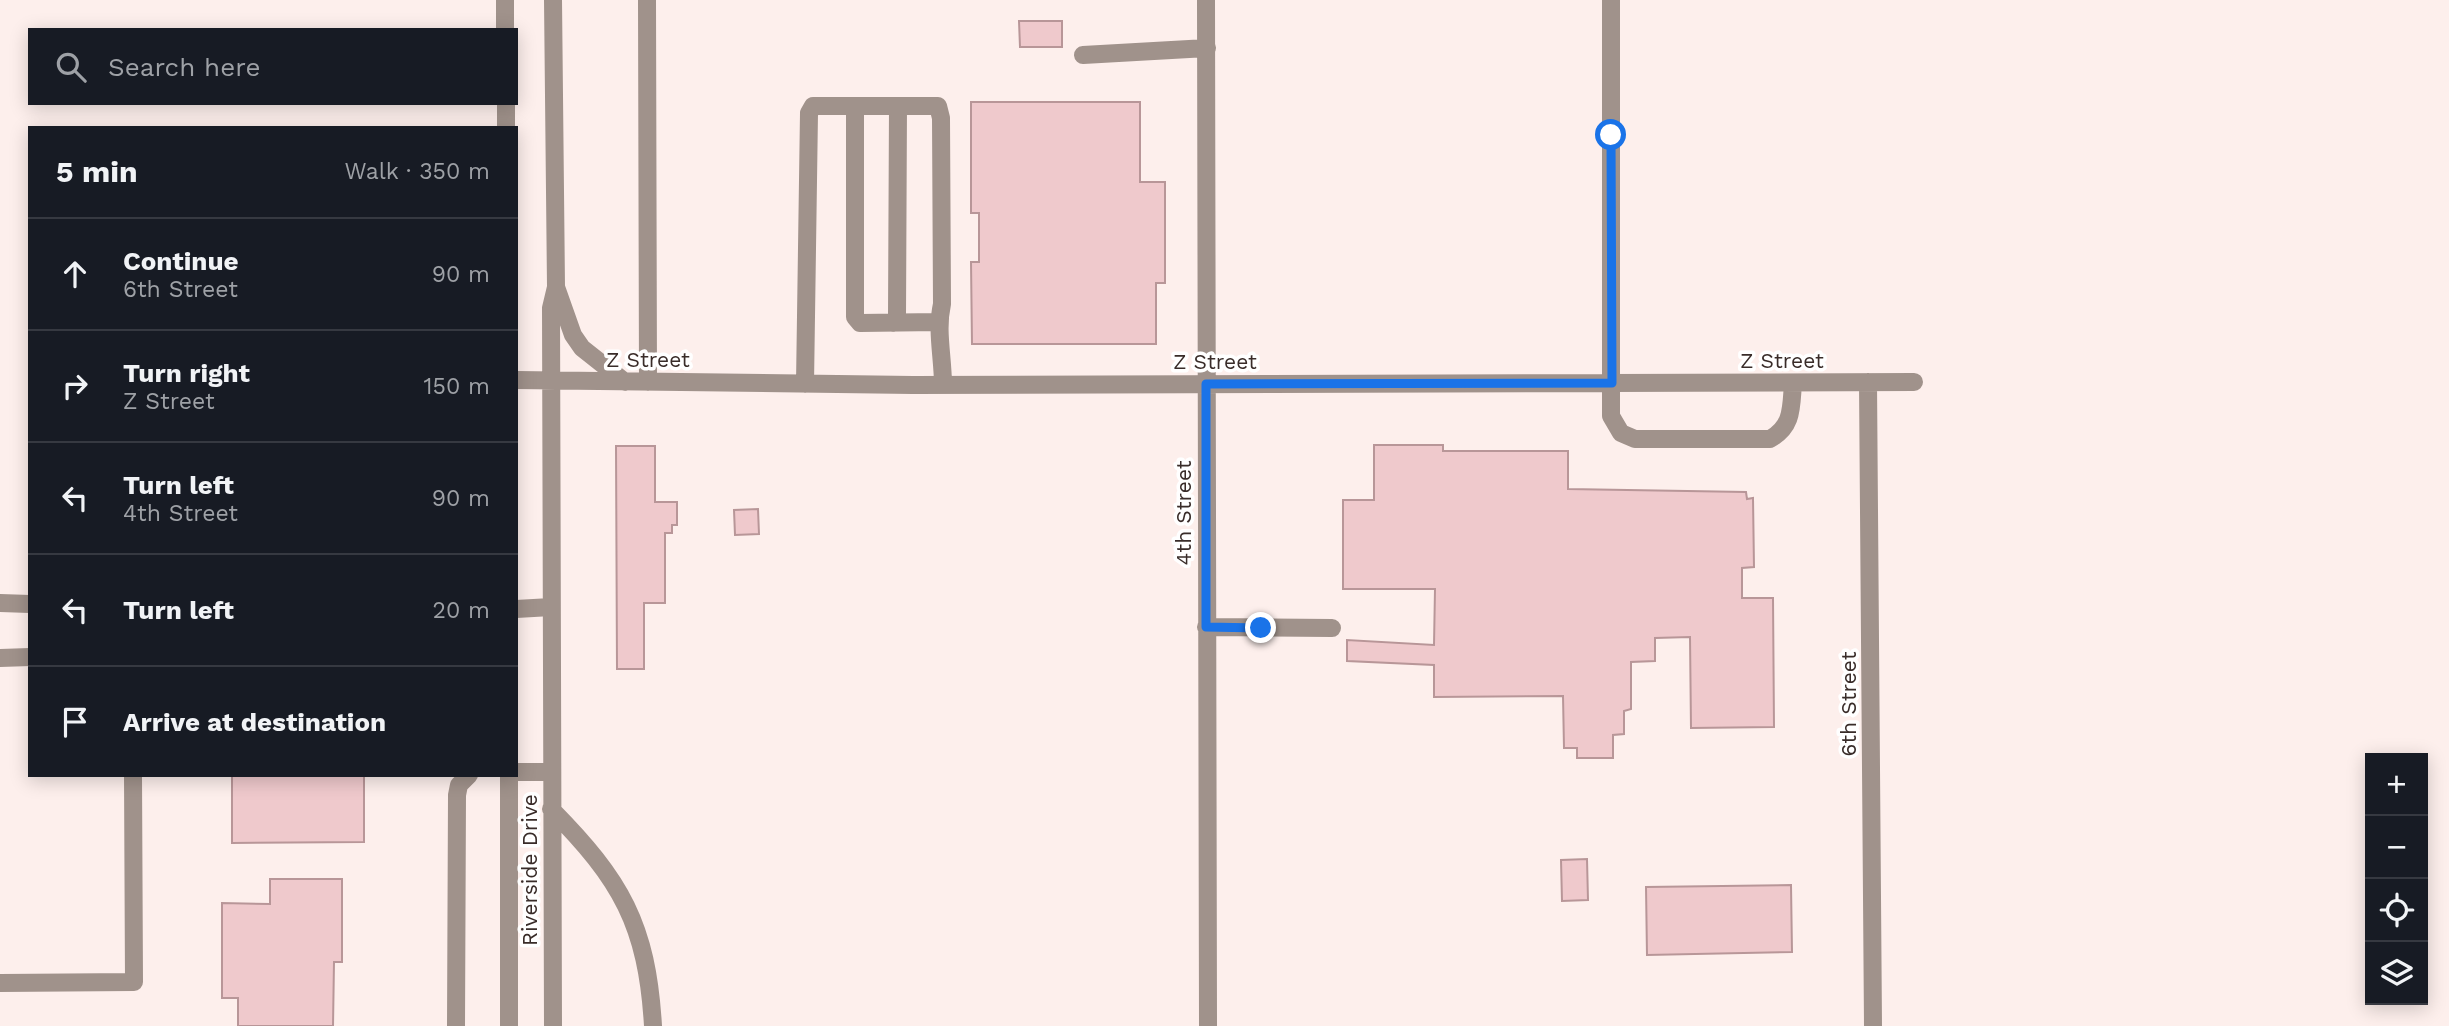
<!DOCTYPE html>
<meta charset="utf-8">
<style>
body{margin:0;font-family:"Work Sans",sans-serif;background:#20242c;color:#f1f3f6}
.controls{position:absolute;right:21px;bottom:21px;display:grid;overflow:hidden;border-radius:0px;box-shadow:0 4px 18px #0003}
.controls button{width:63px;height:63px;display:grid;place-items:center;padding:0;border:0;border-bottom:2px solid #363941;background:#171b24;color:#f1f3f6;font:35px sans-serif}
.stop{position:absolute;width:21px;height:21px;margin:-16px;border:5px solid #1a73e8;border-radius:50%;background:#fff}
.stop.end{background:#1a73e8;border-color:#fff;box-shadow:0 2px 7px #0008}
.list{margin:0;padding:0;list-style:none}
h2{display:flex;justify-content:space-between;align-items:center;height:91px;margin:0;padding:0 28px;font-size:30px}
h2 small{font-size:23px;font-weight:400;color:#9ea1a6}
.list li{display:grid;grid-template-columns:46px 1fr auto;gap:21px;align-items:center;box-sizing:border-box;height:112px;padding:0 28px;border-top:2px solid #363941}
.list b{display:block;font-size:26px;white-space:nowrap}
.list p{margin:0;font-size:23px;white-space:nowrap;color:#9ea1a6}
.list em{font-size:23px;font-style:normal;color:#9ea1a6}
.icon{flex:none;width:38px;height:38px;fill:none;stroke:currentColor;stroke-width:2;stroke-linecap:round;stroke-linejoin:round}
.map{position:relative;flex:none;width:2449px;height:1026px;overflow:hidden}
.search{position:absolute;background:#171b24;box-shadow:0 4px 18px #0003;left:28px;top:28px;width:490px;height:77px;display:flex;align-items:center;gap:18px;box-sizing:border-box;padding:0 24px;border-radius:0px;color:#9ea1a6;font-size:26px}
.panel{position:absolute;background:#171b24;box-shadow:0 4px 18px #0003;left:28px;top:126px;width:490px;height:651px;border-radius:0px}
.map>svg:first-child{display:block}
</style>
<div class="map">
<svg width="2449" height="1026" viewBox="0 0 2449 1026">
<rect width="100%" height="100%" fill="#fdefec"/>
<path fill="#efc9cc" stroke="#b89698" stroke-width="2" d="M1019,21H1062V47H1020Z
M971,102H1140V182H1165V283H1156V344H972L971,262H979V213H971Z
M1374,445H1443V451H1568V489L1746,492L1747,499L1753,498L1754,567L1742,568V598H1773L1774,727L1691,728L1690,637L1655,638V661L1631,662V709L1624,711V734L1613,735V758H1577V748H1564L1563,696L1434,697V665L1347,661V640L1434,645L1435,589H1343V500H1374Z
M616,446H655V502H677V525H672V533H665V603H644V669H617Z
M758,509L759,534L735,535L734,510Z
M232,775H364V842L232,843Z
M1587,859L1588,900L1562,901L1561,860Z
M270,879H342V962H334L333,1026H238V998H222V903L270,904Z
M1791,885L1792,952L1647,955L1646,887Z"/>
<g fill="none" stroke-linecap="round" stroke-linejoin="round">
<path stroke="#a0928b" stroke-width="18" d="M505,0V30
M553,0L556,287L551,308L553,1026
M647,0L648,382
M1206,0L1208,1026
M1611,0V416L1621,433L1635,439H1770C1793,426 1791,408 1793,383
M1083,55L1207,48
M506,103V128
M855,106V317L860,323L938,322
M556,287L573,335L582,348L625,382
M893,323L897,316L898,106
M516,380L913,385L1914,382
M1868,382L1873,1026
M805,384L809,113L813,106H938L941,118L942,304C936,331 943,357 943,385
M0,603L30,604
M516,609L551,607
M1206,627L1332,628
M0,658L30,657
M516,772H551
M509,775V1026
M551,809C621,880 647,924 653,1026
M0,983L134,982L133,775
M456,1026L457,795L459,785L469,775"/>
</g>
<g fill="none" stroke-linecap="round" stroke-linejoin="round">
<path stroke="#1a73e8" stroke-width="9" d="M1261,628L1206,627V384L1612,383L1611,135"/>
</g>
<g text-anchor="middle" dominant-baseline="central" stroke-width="7" stroke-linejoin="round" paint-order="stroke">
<g font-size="21" fill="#392c29" stroke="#fff">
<text x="648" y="359">Z Street</text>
<text x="1782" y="360">Z Street</text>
<text x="1215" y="361">Z Street</text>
<text transform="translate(1183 513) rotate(-90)">4th Street</text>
<text transform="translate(1848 704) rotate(-90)">6th Street</text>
<text transform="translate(529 870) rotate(-90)">Riverside Drive</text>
</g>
</g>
</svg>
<div class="controls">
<button>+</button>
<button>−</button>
<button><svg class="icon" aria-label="locate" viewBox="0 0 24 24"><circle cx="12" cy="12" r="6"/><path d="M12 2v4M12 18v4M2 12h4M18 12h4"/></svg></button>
<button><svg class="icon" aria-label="layers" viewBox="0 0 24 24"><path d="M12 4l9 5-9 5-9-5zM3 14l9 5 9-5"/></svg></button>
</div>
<div class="stop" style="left:1611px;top:135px"></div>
<div class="stop end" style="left:1261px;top:628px"></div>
<div class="search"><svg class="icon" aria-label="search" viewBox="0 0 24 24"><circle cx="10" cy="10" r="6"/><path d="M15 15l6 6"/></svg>Search here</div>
<section class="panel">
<h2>5 min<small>Walk · 350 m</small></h2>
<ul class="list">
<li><svg class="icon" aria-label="ahead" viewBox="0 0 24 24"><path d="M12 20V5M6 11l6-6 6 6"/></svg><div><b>Continue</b><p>6th Street</p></div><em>90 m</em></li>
<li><svg class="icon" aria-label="right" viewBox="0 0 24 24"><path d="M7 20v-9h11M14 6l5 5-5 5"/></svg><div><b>Turn right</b><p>Z Street</p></div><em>150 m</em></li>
<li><svg class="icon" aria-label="left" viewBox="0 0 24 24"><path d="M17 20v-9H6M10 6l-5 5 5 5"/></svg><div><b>Turn left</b><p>4th Street</p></div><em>90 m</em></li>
<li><svg class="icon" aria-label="left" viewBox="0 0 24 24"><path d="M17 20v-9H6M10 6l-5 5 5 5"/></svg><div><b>Turn left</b></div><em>20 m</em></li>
<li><svg class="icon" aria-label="arrive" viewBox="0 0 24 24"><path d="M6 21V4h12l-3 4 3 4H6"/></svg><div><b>Arrive at destination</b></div></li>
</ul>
</section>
</div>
